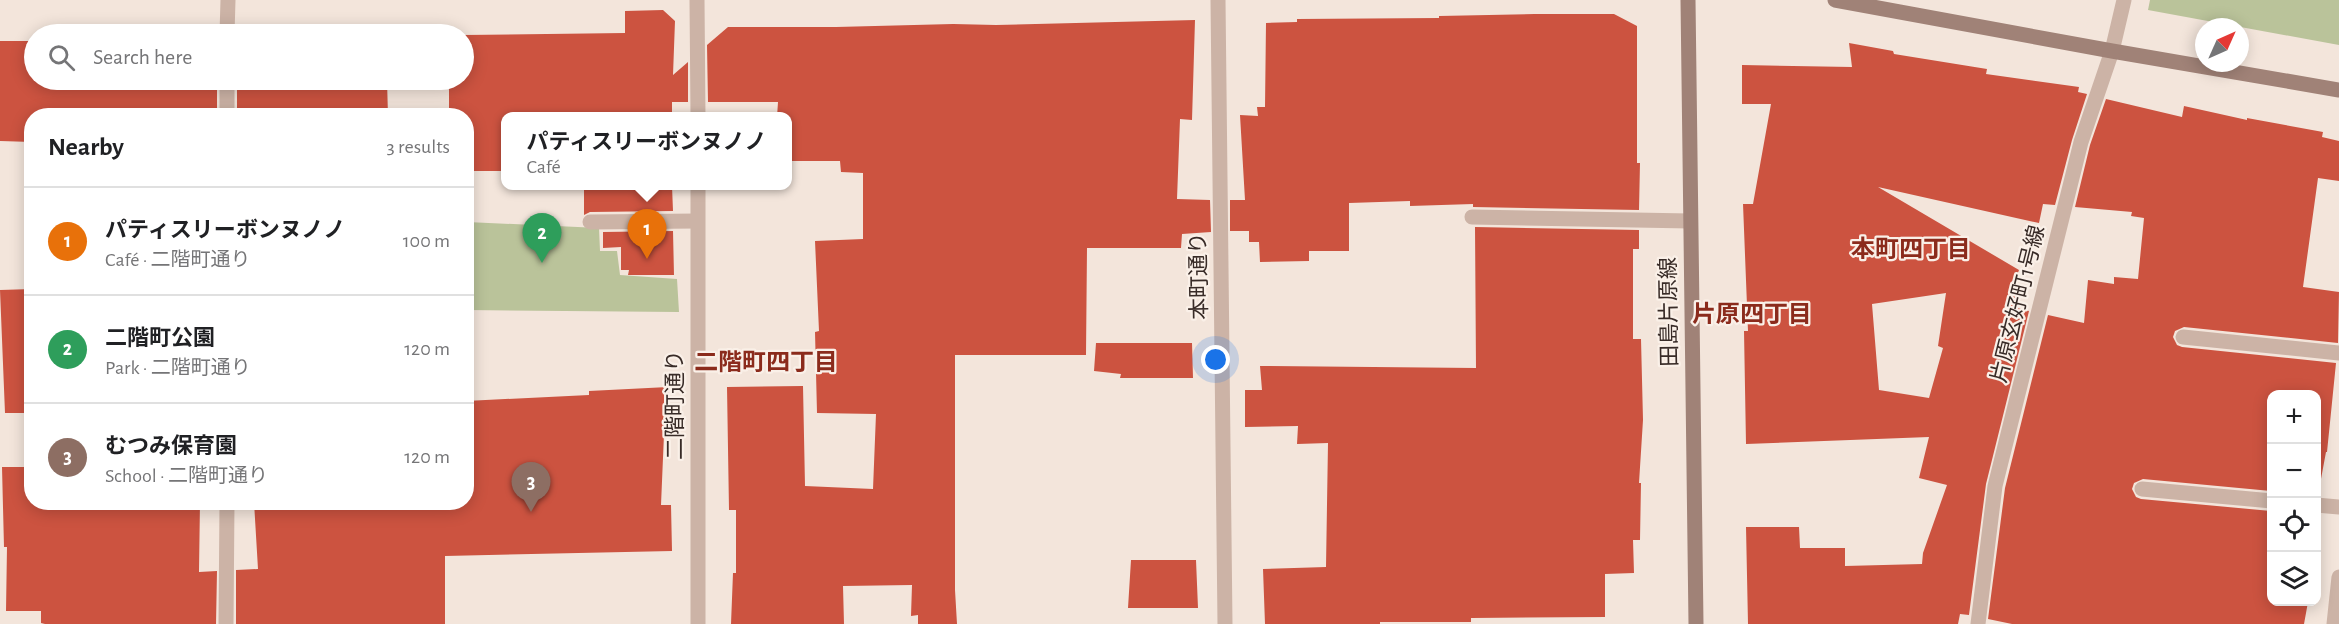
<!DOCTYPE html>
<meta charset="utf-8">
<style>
body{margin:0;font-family:"Alegreya Sans","Noto Sans JP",sans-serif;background:#f6f6f6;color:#202124}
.controls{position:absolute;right:18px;bottom:18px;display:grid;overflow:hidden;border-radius:12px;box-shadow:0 3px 15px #0003}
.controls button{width:54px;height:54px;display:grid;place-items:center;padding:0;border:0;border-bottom:2px solid #e0e0e0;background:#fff;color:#202124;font:30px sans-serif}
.compass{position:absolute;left:2195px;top:18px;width:54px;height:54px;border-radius:50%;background:#fff;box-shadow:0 3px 15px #0003;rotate:45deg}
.you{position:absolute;left:1216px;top:360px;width:21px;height:21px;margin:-15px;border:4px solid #fff;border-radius:50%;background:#1a73e8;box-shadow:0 0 0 9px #1a73e833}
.badge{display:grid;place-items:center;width:39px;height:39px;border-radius:50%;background:#1b5c59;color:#fff;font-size:20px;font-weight:700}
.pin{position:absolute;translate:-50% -50px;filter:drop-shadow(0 2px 3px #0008)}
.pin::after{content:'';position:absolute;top:32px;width:21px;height:18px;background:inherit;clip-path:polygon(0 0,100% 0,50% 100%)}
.popup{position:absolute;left:501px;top:112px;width:291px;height:78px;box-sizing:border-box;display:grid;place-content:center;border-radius:12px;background:#fff;filter:drop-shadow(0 2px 4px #0005);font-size:20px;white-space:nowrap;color:#757577}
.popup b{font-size:22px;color:#202124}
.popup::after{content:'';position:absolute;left:50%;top:100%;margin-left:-12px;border:12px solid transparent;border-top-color:#fff}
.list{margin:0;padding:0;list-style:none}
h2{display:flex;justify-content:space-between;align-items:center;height:78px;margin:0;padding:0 24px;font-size:26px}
h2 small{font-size:20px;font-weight:400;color:#757577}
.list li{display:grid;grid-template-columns:39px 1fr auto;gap:18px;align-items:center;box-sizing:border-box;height:108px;padding:0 24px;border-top:2px solid #e0e0e0}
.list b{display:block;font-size:22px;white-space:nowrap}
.list p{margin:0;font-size:20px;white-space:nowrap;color:#757577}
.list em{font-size:20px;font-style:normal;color:#757577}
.icon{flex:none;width:33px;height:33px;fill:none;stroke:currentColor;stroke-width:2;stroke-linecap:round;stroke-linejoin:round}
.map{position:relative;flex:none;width:2339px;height:624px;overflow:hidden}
.search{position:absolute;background:#fff;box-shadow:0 3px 15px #0003;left:24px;top:24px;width:450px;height:66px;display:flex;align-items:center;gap:15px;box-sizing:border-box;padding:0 21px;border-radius:33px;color:#757577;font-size:22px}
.panel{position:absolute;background:#fff;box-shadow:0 3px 15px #0003;left:24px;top:108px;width:450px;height:402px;border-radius:24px}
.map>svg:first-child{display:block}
</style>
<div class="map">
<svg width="2339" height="624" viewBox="0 0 2339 624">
<rect width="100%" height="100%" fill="#f3e5db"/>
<path fill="#bac39a" d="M2150,0H2339V45L2148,10Z
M467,222L599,228L600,251H617L620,275L677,279L679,312L467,310Z"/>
<path fill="#cc5340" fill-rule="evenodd" d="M663,10L675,21L673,75L688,62V102H672V117H506V171H466V116H449V80H464V35L625,33V11Z
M1535,14H1614L1637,26V163H1640L1639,210L1473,207V204L1410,206V201L1349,203V251H1309V261L1260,262L1259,242H1249V231H1230V200H1245L1240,115L1258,116L1257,107H1265L1266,23L1297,22V19L1439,18V16Z
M1195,20L1192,120L1180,119L1177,199L1210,200L1211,232L1182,234L1181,248H1087L1086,355H955V590L957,624H918V615L911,616L912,585L843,586L844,624H731L733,573H736V510H729L727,387L803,386L805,486L873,489L876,414L817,413L815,332L819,331L815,241L863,239V173L841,172L840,161H788V117H777L778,102H708L707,45L728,27H836L953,24L996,25Z
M0,41H34V80H217V116H32V142L0,141Z
M1849,43L1893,51L1894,54L1987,69L1986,74L2079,87L2078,92L2087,94L2072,140L2055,205L2043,204L2039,223L1878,187L2019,270L2013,286L2018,288L2013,307L2029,311L1986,484L1969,615L1960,614L1958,624H1748L1746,527H1799L1800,548H1845V566L1922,564L1923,553L1947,485L1919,478L1929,437L1746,444L1744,331H1748L1743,204H1753L1771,104H1742V65L1852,67ZM1946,293L1938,346L1943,348L1929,398L1879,390L1872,304Z
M237,80H387L388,116H237Z
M2106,99L2182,117L2184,106L2247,120V118L2323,132L2322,137L2339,141V181L2318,178L2303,287L2339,292L2338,343L2184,327L2175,331L2173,337L2177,345L2182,347L2336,363L2327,452H2326L2318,495H2316V394H2271V491L2143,479L2134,483L2132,489L2136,497L2141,499L2271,511V602H2308L2304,624H2012L1988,619L2005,488L2048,315L2084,323L2088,280L2114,284V277L2138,279L2144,218L2131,216L2132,212L2075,207L2090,145Z
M584,186H672L673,211L590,212L584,215Z
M1475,227L1639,230V249H1633V339H1641L1643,420L1639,483H1641L1640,540H1633L1634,573L1605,574V617L1471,618V622H1380V624H1265L1263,569L1326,567L1328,443L1297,444L1298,426L1245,427V390H1262L1260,366L1476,368Z
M673,231L674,275H628L629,270H621V247L603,248V232Z
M32,289V413H5L0,290Z
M1096,343H1192L1193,378H1120L1121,374L1094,371Z
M668,387L669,434H664L661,505H671L672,551L445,556V624H236V570L258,569L254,502H468L466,401L589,395V391Z
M2,467H32V502H200L199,572L217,571L216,624H45L41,623V611H6L7,547H4Z
M1131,560H1196L1198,608H1128Z"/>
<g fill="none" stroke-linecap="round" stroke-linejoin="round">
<path stroke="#ccb3a6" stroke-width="15" d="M1472,217L1690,221
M590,222L697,221
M2183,337L2339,353
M2142,489L2272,501
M2316,505L2339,507"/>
<path stroke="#ccb3a6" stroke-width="15" d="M697,0L698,116
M1218,0L1225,624
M227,34L228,0
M227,116V80
M698,186V624
M226,624L227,502
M1978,624L1995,486L2081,142L2112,51L2124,0
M2334,624L2339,577"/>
<path stroke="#a08277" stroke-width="15" d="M1688,0L1696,624
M1835,0L2112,51L2339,90"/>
</g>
<g text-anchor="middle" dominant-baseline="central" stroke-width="4.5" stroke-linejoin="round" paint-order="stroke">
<g font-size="22" fill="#382b27" stroke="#faf0e8">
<text transform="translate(1199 276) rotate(-91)">本町通り</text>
<text transform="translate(2018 304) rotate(-76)">片原玄好町1号線</text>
<text transform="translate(1669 312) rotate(-91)">田島片原線</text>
<text transform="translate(675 405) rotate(-90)">二階町通り</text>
</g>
<g font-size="24" font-weight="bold" fill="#8b2b1c" stroke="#faf0e8">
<text x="1911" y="250">本町四丁目</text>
<text x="1752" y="315">片原四丁目</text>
<text x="766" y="363">二階町四丁目</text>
</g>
</g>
</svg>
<div class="controls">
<button>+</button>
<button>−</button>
<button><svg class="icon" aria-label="locate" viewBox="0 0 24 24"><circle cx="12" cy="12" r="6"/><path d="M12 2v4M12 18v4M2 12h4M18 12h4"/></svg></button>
<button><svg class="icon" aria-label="layers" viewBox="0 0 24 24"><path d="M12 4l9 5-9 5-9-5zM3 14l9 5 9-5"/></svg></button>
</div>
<svg class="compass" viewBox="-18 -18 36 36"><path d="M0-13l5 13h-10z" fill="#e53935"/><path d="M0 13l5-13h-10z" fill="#757577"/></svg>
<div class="you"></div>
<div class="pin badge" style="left:647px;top:259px;background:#e8710a">1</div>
<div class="popup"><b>パティスリーボンヌノノ</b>Café</div>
<div class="pin badge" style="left:542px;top:263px;background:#2e9e5b">2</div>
<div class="pin badge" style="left:531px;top:512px;background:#8d6e63">3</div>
<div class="search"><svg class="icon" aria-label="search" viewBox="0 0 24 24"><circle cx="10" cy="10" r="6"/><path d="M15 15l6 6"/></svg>Search here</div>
<section class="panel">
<h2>Nearby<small>3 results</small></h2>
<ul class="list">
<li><span class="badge" style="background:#e8710a">1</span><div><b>パティスリーボンヌノノ</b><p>Café · 二階町通り</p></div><em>100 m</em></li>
<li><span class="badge" style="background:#2e9e5b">2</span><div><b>二階町公園</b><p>Park · 二階町通り</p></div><em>120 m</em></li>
<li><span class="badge" style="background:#8d6e63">3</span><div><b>むつみ保育園</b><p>School · 二階町通り</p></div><em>120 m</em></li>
</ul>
</section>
</div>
